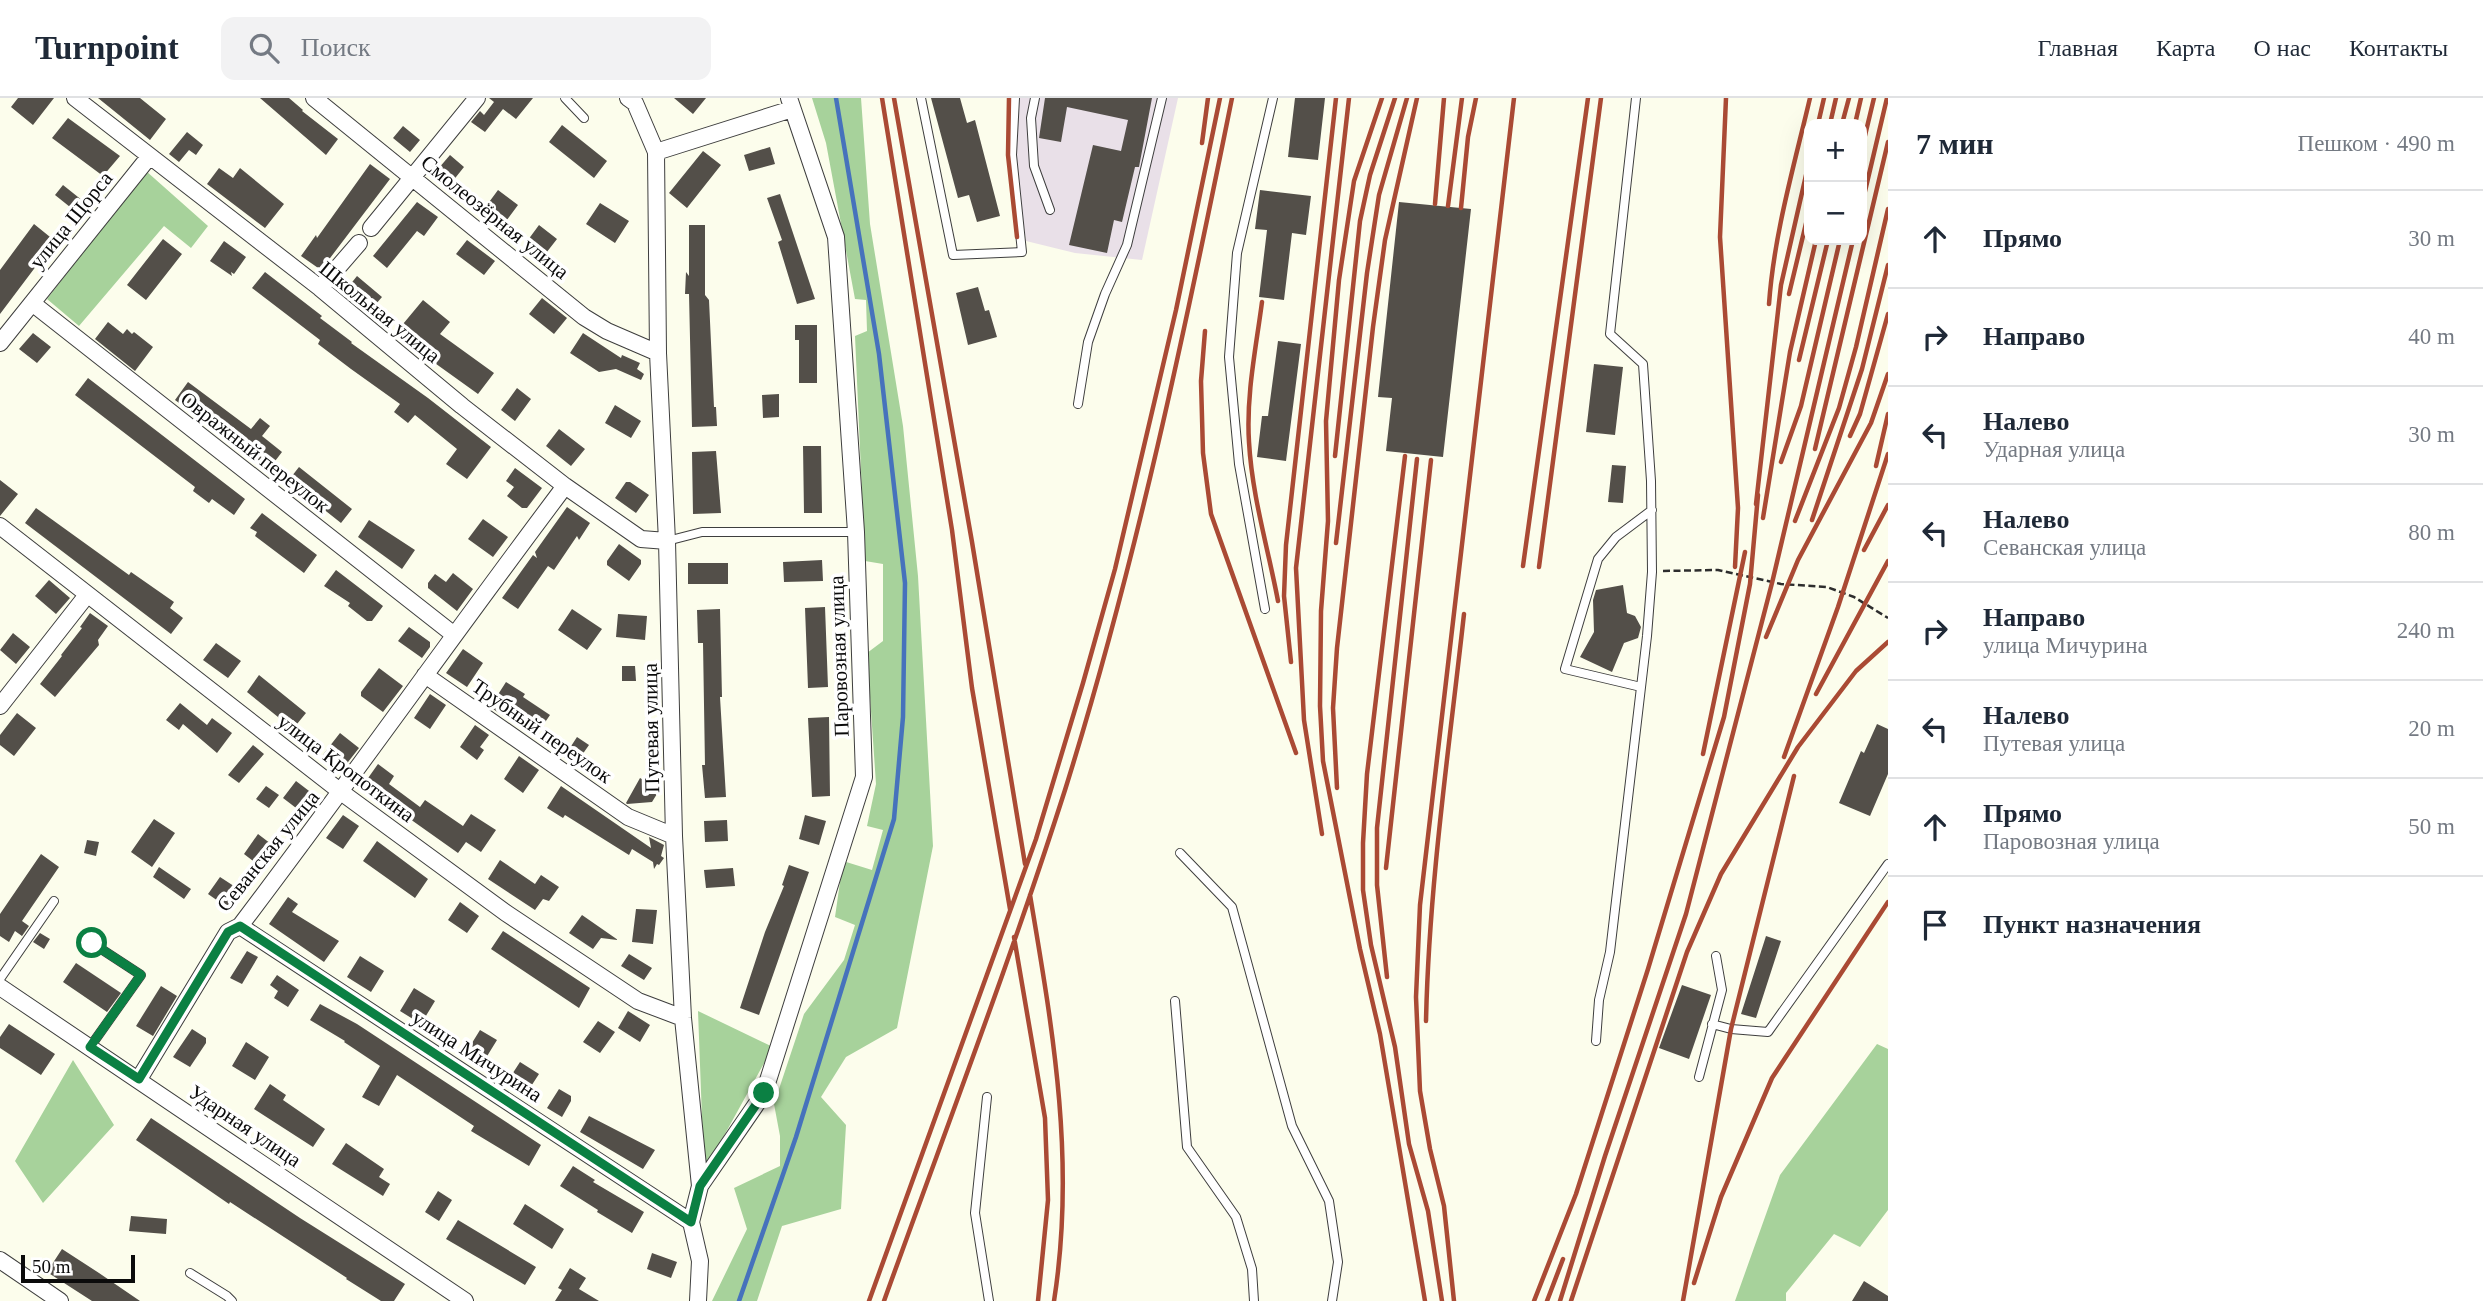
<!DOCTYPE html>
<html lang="ru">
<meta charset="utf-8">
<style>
body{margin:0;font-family:"Times New Roman",serif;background:#f2f2f3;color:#1f2937}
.controls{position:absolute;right:21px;top:21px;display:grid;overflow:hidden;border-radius:14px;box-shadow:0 7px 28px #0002}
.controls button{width:63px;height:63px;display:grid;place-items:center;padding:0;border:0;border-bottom:2px solid #e0e1e3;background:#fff;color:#1f2937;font:35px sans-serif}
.scale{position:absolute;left:21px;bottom:18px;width:114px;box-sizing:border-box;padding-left:7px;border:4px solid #0b0b0b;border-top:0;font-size:19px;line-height:24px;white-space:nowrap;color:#0b0b0b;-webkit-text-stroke:5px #fff;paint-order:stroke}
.stop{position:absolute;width:21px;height:21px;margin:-16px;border:5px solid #0b8043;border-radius:50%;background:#fff}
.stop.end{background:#0b8043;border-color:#fff;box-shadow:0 2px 7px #0008}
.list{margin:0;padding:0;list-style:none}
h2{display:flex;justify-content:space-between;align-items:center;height:91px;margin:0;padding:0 28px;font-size:30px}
h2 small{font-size:23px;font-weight:400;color:#747a83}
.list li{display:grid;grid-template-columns:46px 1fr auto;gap:21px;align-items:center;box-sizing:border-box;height:98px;padding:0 28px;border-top:2px solid #e0e1e3}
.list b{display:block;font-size:26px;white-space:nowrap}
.list p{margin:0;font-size:23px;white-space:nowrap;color:#747a83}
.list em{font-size:23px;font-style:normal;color:#747a83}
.icon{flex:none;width:38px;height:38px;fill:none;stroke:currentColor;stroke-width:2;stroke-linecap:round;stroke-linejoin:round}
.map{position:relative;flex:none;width:1888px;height:1203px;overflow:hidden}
header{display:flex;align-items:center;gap:42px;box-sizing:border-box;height:98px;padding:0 35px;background:#fff;border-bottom:2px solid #e0e1e3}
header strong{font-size:33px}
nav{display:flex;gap:38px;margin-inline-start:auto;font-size:24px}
.search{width:490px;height:63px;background:#f2f2f3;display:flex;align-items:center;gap:18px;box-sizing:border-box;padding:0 24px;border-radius:14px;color:#747a83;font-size:26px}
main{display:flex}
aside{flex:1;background:#fff}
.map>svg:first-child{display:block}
</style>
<header>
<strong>Turnpoint</strong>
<div class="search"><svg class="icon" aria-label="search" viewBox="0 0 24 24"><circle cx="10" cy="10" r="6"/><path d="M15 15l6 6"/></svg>Поиск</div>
<nav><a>Главная</a><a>Карта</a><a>О нас</a><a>Контакты</a></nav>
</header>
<main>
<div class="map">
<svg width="1888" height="1203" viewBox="0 0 1888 1203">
<rect width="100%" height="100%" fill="#fcfdec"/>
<path fill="#e9e0e8" d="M1015,0H1178L1142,162L1075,155L1026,143L1013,46Z"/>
<path fill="#a7d29b" d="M812,0H861L870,126L903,328L918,478L933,748L897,930L846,959L821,999L846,1027L841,1111L782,1128L757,1203H712L747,1131L734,1090L780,1068V1038L774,1006L804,916L844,862L855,827L835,819L843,763L872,772L883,732L867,728L876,686L867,555L883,543V466L865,463L855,238L867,233L866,202L855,201L826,45Z
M146,73L208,128L191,150L164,128L79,228L47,201Z
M698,913L773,949L704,1074Z
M1877,946L1888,951V1112L1860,1149L1834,1136L1786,1195V1203H1735L1780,1077Z
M73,962L114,1027L43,1105L15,1063Z"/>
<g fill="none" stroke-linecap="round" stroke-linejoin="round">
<path stroke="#4672bc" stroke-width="4.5" d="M739,1203L796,1039L894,721L903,619L905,485L879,256L836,0"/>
</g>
<path fill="#534f49" d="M18,0H54L33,27L11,9Z
M98,0H140L166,21L150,42Z
M260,0H289L303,12L302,13L338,41L326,57Z
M489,0H533L516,21L503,11L485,34L471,24L480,13L484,17L494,4Z
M674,0H706L693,16Z
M931,0H960L967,25L975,22L1000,118L977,124L969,97L958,100Z
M1045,0H1152L1139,69H1135L1122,124L1114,122L1107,155L1069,147L1093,47L1121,53L1128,22L1067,9L1061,44L1039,40Z
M1295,0H1325L1318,62L1288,59Z
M68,20L120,58L103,78L52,40Z
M562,27L607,63L594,80L549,44Z
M403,28L420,42L410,54L393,40Z
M187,34L203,47L196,57L189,52L179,64L169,56Z
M770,49L775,66L749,73L744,57Z
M703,53L721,67L687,110L669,95Z
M450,57L464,69L452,84L438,71Z
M370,66L390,81L321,172L301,158L316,137L317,140Z
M219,70L233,80L240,70L284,106L265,130L207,86Z
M63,87L83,103L75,113L55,97Z
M498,92L518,107L504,126L484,111Z
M1260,92L1311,98L1306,137L1292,135L1284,202L1259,199L1267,132L1255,131Z
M780,96L815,201L797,206L778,144L782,142L767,100Z
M417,104L438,119L424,138L417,133L387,170L373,158Z
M1399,104L1471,111L1443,359L1386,353L1392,300L1378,299Z
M600,105L629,123L615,145L586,126Z
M34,126L55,143L0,216V172Z
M539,127L557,141L543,159L525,146Z
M689,127H705V197L709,202L714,309H716L717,328L692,329L689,196H685L686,174L689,178Z
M163,141L182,156L146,202L127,187Z
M467,142L495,163L484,177L456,156Z
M224,143L246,159L234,176L231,174L232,178L210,163Z
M265,174L322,218L320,220L352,244L351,245L428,300L491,349L467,381L446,366L457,351L415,317L408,325L394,314L400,306L351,271L318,246L320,242L252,190Z
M357,178L382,199L369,214L345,193Z
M978,189L985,213L989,212L997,239L968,247L956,195Z
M542,200L567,220L554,236L529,216Z
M423,202L450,224L440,236L494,275L478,296L432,263L434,261L398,232Z
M108,224L123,236L127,231L132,236L134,234L153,249L135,273L95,241Z
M795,227H817V285H799V242H795Z
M33,235L51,249L37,265L19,251Z
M583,235L621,260L622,257L640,265L637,271L644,276L641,282L616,271L599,274L570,255Z
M1278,243L1301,246L1286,363L1257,359L1262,318H1268Z
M1594,266L1623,269L1615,337L1586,334Z
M88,280L245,401L234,417L212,401L209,405L193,393L195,389L75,297Z
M188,284L251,331L260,320L270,328L262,338L282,354L269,371L175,302Z
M517,290L531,301L515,323L501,312Z
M779,296V319L763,320L762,297Z
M615,307L641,323L631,340L605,325Z
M559,331L585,351L571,368L546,348Z
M803,348H821L822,415H804Z
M716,353L721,415L693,416L692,354Z
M1612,367L1626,368L1623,405L1608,404Z
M299,369L352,411L341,425L288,383Z
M515,370L542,390L527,410H522L507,398L514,389L506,383Z
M0,382L18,396L0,418Z
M626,384H630L649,397L636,415L615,400Z
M567,409L590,425L579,442L577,438L554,472L548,468L518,511L502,500L533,457L537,460L535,454Z
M36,410L129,477L131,474L174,504L170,510L183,520L171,536L25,425Z
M262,415L317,457L304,475L255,438L257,434L250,430Z
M483,421L508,439L493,459L468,441Z
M369,422L415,452L402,471L358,439Z
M619,446L641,462V466L629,483L607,467V463Z
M822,462L823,483L784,484L783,464Z
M688,465H728V486H688Z
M336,472L383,508L372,523H367L348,508L350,505L324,488Z
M453,475L473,491L457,513L428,490V485L435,476L446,484Z
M49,482L70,500L56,516L35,498Z
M1623,487L1627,515L1635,518L1641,529L1638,540L1624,545L1612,574L1580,559L1594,534L1593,502L1596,492Z
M825,509L828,589L808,590L805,510Z
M572,511L602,531L587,552L558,532Z
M720,511L722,599H720L726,699L705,700L702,667H705L703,545H698L697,512Z
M90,515L108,528L98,542L99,547L55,599L40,586L62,558L61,557L82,530L80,529Z
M618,516L647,518L645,542L616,539Z
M409,529L430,544V549L422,560L398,543Z
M13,535L30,549L16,566L0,552Z
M216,545L241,563L228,580L203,562Z
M463,551L483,565L467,589L446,575Z
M622,568H635L636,583H622Z
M379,570L403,588L383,614L361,598V594Z
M259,577L306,615L297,626L293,622L288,627L247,594Z
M506,584L525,596L523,599L550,617L535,639L490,609Z
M430,596L446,607L430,631L414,620Z
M180,605L207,627L212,620L232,635L217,655L183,626L179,632L166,622Z
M17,615L36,630L14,658L0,647V637Z
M829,619L830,698L812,699L808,620Z
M1877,626L1888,631V676L1870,718L1839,705L1861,653L1864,655Z
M475,627L489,637L480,649L484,652L477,662L460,649Z
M340,635L359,650L341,673L322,658Z
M577,639L589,647L575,667L564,659Z
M253,647L264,656L239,685L228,677Z
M519,658L539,672L523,695L504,681Z
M378,666L394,678L389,686L420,709L425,702L463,728L471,716L496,732L481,754L466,744L458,755L379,699L377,702L361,690Z
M640,680L660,691L652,704L627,706L626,705Z
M296,683L313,696L300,713L283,700Z
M266,688L279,697L269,710L256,701Z
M561,688L651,750L649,739L664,747L661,758L664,760L659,767L657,766L654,771L653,764L632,751L629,757L565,717L563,720L547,710Z
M343,717L359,728L343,751L326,740Z
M805,717L826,723L819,747L799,741Z
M154,721L175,735L152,769L131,754Z
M727,722L728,743L705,744L704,723Z
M258,736L275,749L261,769L244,756Z
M87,742L99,744L96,758L84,755Z
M377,743L428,781L415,800L363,763Z
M41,756L59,769L22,823L29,828L22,838L15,833L9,844L0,838V816Z
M500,762L535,786L541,777L559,789L549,803L543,801L535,812L488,781Z
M789,767L809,774L759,917L740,910L765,834L784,788L782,787Z
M159,769L191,791L184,801L153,779Z
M733,770L735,788L706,790L704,772Z
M220,779L243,794L231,812L208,796Z
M288,799L298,806L292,814L339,843L324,864L269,826Z
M460,804L479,818L467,835L448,822Z
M636,811L657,812L653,846L632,844Z
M582,817L618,842L601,840L593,851L569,835Z
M503,833L590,890L579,910L491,851Z
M40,835L50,841L44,851L33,844Z
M1766,838L1781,843L1756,920L1741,916Z
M247,853L258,859L242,886L230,880Z
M629,856L652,870L644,882L621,868Z
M360,858L384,873L371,894L347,879Z
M76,865L121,895L107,914L63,884Z
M277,877L299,892L288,909L274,900L278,893L270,887Z
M1682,887L1711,897L1689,961L1659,950Z
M161,888L177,898L153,938L136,928Z
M414,890L435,903L421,926L400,913Z
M320,906L357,926L541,1047L529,1068L471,1033L474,1028L397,977L379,1008L362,999L380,968L344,944L345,943L310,922Z
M628,913L650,927L640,944L618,930Z
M598,923L615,934L600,955L583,944Z
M9,926L55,956L41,977L0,950V939Z
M192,931L206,940V945L190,969L173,959Z
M480,932L497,942L481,968L464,958Z
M246,944L269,959L255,982L232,968Z
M520,964L539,976L526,996L507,984Z
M270,986L286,997L283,1002L325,1031L313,1049L254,1011Z
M559,991L571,998V1003L562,1019L547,1010Z
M589,1018L655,1052L643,1071L580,1034Z
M151,1020L300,1120L405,1186L394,1203H381L346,1181L347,1180L230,1104L229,1106L136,1042Z
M346,1045L384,1071L379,1079L390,1086L383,1098L332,1066Z
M573,1068L595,1082L593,1084L644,1114L632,1135L597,1114L598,1112L560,1088Z
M438,1093L452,1102L439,1123L425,1114Z
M525,1106L564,1131L552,1151L513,1126Z
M131,1118L167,1121L166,1136L129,1133Z
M458,1122L536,1169L525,1187L446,1141Z
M62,1151L99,1175L140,1203H92L47,1174Z
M652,1155L677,1164L671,1180L647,1171Z
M570,1170L586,1180L579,1191L599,1203H555L562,1192L558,1190Z
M1864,1183L1888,1198V1203H1852Z"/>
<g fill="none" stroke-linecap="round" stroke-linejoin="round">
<g stroke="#3e3e3e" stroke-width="10">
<path id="lane" d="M565,0L584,20
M921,0L953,157L1022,154L1012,57L1015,0
M1035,0L1031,20L1034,68L1050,112
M1078,306L1088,244L1105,196L1127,147L1162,0
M667,443L702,434H856
M1265,511L1239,366L1229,259L1237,155L1273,0
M1641,589L1565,571L1598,461L1616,439L1652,412
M1180,755L1232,809L1292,1028L1329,1103L1338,1164L1332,1203
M0,881L54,803
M1175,903L1187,1049L1236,1119L1252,1171L1254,1203
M1712,926L1731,931L1768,934L1888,766
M1596,943L1599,902L1610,854L1647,538L1652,474L1651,383L1643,266L1610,236L1636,0
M90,949L141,877L92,845
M1699,979L1722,892L1716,858
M987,999L975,1115L989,1203
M190,1175L227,1198L232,1203"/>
</g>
<g stroke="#3e3e3e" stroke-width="18">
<path id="street" d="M75,0L320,190L462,308L565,388L641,441L667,443
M314,0L584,219L607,233L658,255
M628,0L635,5L656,54L658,255L667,443L674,738L683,920L700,1088L691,1124L700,1163L698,1203
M656,54L792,11
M371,130L477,0
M320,190L359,145
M32,205L453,536
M0,245L149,59
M0,428L341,694L506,815L638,903L683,920
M425,577L628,719L674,738
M0,608L87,497
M240,828L691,1124
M0,889L465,1203
M139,981L228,834L240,828C350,683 455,534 565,388
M700,1088L764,995L864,679L856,434L836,139L789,0
M0,1162L60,1203"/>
</g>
<path stroke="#2d2d2d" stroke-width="2.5" stroke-dasharray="7 3.5" stroke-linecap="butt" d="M1663,473L1718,472L1781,486L1827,489L1854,499L1888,520"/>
<use href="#lane" stroke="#fff" stroke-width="8"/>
<use href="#street" stroke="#fff" stroke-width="16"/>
<path stroke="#aa4a34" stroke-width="4.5" d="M882,0L952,432L972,590L1010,811
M894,0L972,444L1025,766
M1009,0L1008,57L1017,139
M1382,0L1354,83L1339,182L1326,323L1328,423L1321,513L1320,608L1323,663L1360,851L1380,936L1425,1203
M1726,0L1720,139L1738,410L1735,469
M1818,26L1824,0
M1830,26L1836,0
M1842,26L1849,0
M1855,26L1861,0
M1202,45L1208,0
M1862,50L1874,0
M1435,106L1444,0
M1862,106L1887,0
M1448,108L1462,0
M1461,110L1468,39L1476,0
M1789,196L1809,113
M1262,204C1256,250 1246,297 1249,344C1252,398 1268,450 1278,503
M1769,206C1774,136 1794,68 1810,0
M1205,233L1201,283L1203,355L1211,416L1296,655
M1799,262L1828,142
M1850,338L1860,316L1888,216
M1815,351L1888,44
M1335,358L1360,123L1370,77L1395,0
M1405,358L1367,676L1363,745V792L1371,847L1395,949L1409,1046L1428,1113L1442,1203
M1781,364L1801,308L1840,142
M1876,368L1888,316
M1756,406L1781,187L1809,64
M1763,420L1790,254L1816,142
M1812,422L1862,271L1888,167
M1795,423L1839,310L1856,249L1888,111
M1336,445L1367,175L1379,97L1407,0
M1864,452L1888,407
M1523,468L1588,0
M1539,469L1601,0
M1766,539L1798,462L1871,325L1888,276
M1291,564L1284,498L1286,447L1336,0
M1816,596L1888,463
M1703,656L1745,454
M1784,659L1838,509L1888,356
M1337,690L1333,610L1337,550L1373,229L1385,142L1417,0
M1322,736L1304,622L1296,470L1349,0
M1386,770L1431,362
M1030,797C1053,933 1076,1064 1054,1203
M1014,839L1045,1020L1048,1102L1038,1203
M1387,879L1377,787V730L1417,361
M1426,923C1429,787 1449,651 1464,516
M1694,1185L1721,1099L1772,980L1888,804
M869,1203L1036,741L1083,585L1115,471L1176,212L1220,0
M884,1203C945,1033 1010,864 1065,692C1136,465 1185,233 1232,0
M1454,1203L1444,1108L1430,1051L1420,993L1416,899L1420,807L1514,0
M1534,1203L1576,1096L1648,871L1724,619L1750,486L1758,397
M1547,1203L1563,1161
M1560,1203L1605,1058L1686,816L1772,485L1853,142
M1571,1203L1687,854L1721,776L1798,649L1856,573L1888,544
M1683,1203L1731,931L1794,678"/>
</g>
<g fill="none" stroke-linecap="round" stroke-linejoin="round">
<path stroke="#0b8043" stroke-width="9" d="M92,845L141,877L90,949L139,981L228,834L240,828L691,1124L700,1088L764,995"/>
</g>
<g text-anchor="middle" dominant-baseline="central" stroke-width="7" stroke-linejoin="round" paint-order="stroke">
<g font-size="21" fill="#0b0b0b" stroke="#fff">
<text transform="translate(495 119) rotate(39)">Смолеозёрная улица</text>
<text transform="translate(71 122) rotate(-51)">улица Щорса</text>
<text transform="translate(380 214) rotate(39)">Школьная улица</text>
<text transform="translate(255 354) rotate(38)">Овражный переулок</text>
<text transform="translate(839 558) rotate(-92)">Паровозная улица</text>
<text transform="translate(651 630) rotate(-91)">Путевая улица</text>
<text transform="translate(542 633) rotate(35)">Трубный переулок</text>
<text transform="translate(346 670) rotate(37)">улица Кропоткина</text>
<text transform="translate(268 753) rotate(-51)">Севанская улица</text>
<text transform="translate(477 958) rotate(33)">улица Мичурина</text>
<text transform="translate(245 1028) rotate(34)">Ударная улица</text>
</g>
</g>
</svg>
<div class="controls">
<button>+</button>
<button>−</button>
</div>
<div class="scale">50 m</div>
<div class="stop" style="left:92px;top:845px"></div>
<div class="stop end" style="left:764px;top:995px"></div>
</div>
<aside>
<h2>7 мин<small>Пешком · 490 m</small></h2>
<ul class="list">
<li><svg class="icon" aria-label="ahead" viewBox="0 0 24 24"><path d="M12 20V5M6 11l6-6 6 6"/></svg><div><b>Прямо</b></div><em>30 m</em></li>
<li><svg class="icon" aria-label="right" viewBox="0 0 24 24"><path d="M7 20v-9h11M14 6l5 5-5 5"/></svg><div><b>Направо</b></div><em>40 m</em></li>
<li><svg class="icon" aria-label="left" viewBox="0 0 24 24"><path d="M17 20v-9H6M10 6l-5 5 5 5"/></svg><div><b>Налево</b><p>Ударная улица</p></div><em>30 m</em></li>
<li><svg class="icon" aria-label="left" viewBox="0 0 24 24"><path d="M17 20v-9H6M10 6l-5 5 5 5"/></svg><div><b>Налево</b><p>Севанская улица</p></div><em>80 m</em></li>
<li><svg class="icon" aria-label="right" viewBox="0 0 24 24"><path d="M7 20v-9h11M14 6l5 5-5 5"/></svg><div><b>Направо</b><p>улица Мичурина</p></div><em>240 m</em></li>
<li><svg class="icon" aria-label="left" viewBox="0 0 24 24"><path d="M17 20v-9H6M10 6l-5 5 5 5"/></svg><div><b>Налево</b><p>Путевая улица</p></div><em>20 m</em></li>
<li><svg class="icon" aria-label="ahead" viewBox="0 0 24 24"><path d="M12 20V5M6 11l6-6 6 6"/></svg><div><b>Прямо</b><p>Паровозная улица</p></div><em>50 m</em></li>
<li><svg class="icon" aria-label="arrive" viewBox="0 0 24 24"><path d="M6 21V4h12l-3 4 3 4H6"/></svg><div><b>Пункт назначения</b></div></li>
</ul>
</aside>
</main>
